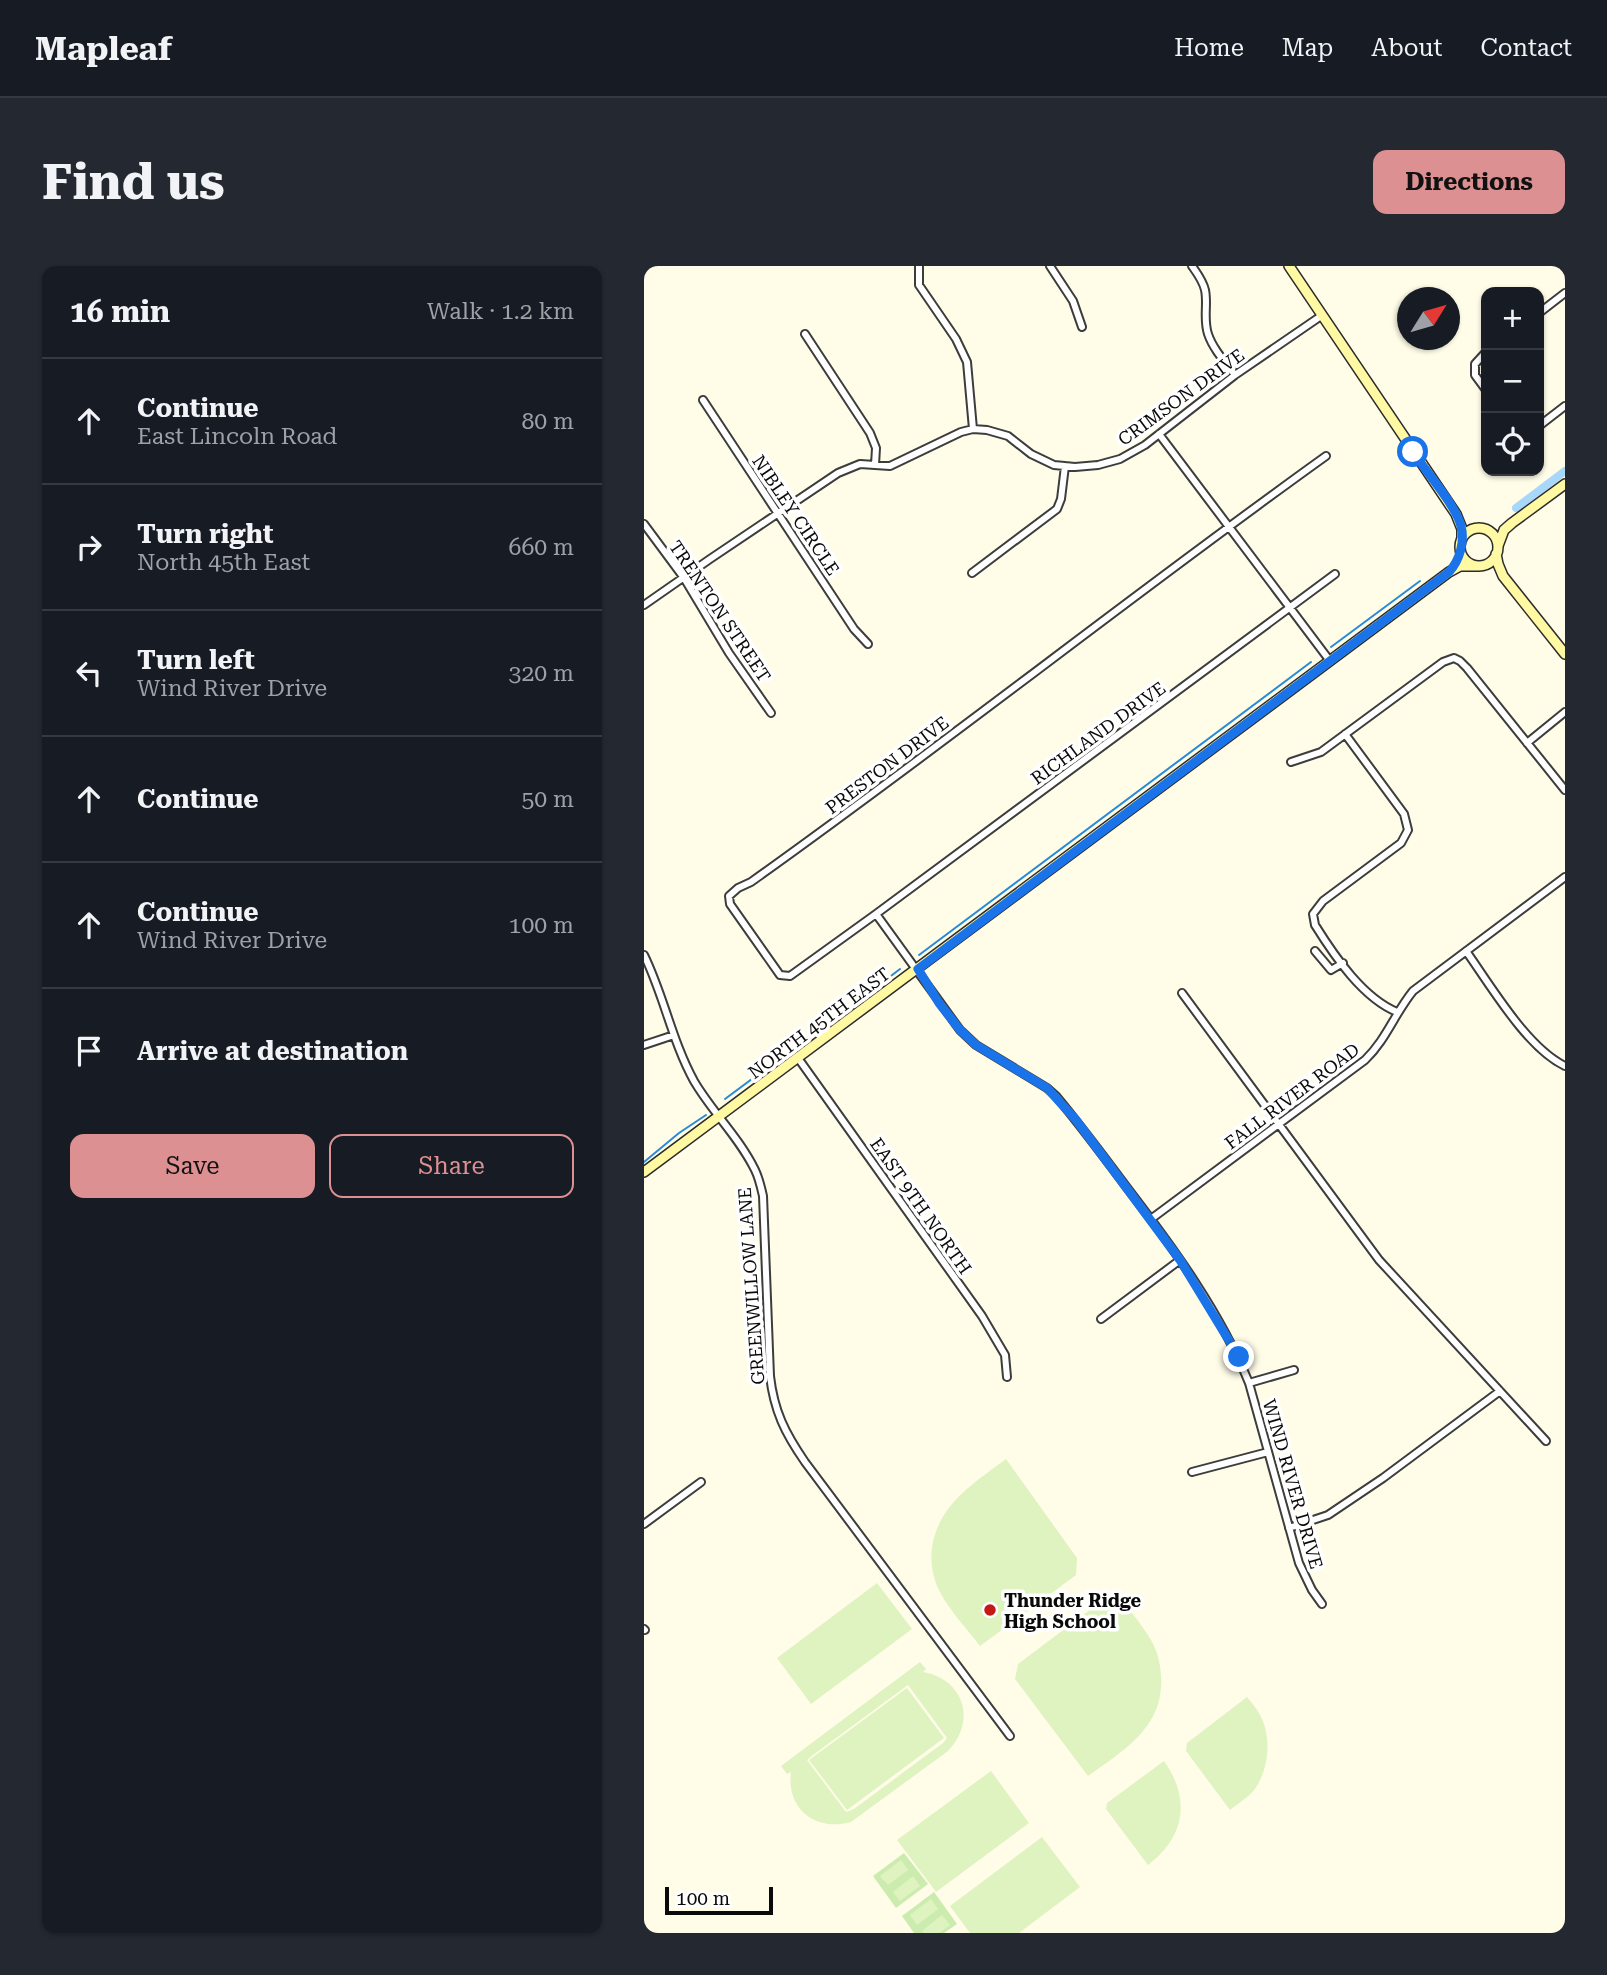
<!DOCTYPE html>
<meta charset="utf-8">
<style>
body{margin:0;font-family:"Roboto Serif",serif;background:#242831;color:#f1f3f6}
.controls{position:absolute;right:21px;top:21px;display:grid;overflow:hidden;border-radius:14px;box-shadow:0 2px 5px #0004}
.controls button{width:63px;height:63px;display:grid;place-items:center;padding:0;border:0;border-bottom:2px solid #363941;background:#171b24;color:#f1f3f6;font:35px sans-serif}
.compass{position:absolute;left:753px;top:21px;width:63px;height:63px;border-radius:50%;background:#171b24;box-shadow:0 2px 5px #0004;rotate:53deg}
.scale{position:absolute;left:21px;bottom:18px;width:108px;box-sizing:border-box;padding-left:7px;border:4px solid #0a0a0a;border-top:0;font-size:19px;line-height:24px;white-space:nowrap;color:#0a0a0a;-webkit-text-stroke:5px #fff;paint-order:stroke}
.stop{position:absolute;width:21px;height:21px;margin:-16px;border:5px solid #1a73e8;border-radius:50%;background:#fff}
.stop.end{background:#1a73e8;border-color:#fff;box-shadow:0 2px 7px #0008}
.list{margin:0;padding:0;list-style:none}
h2{display:flex;justify-content:space-between;align-items:center;height:91px;margin:0;padding:0 28px;font-size:30px}
h2 small{font-size:23px;font-weight:400;color:#9ea1a6}
.list li{display:grid;grid-template-columns:46px 1fr auto;gap:21px;align-items:center;box-sizing:border-box;height:126px;padding:0 28px;border-top:2px solid #363941}
.list b{display:block;font-size:26px;white-space:nowrap}
.list p{margin:0;font-size:23px;white-space:nowrap;color:#9ea1a6}
.list em{font-size:23px;font-style:normal;color:#9ea1a6}
.actions{display:flex;gap:14px;padding:21px 28px}
.actions a{flex:1;padding:16px 0;border:2px solid #dd9092;border-radius:14px;text-align:center;font-size:24px;color:#dd9092}
.actions .main{background:#dd9092;color:#111}
.icon{flex:none;width:38px;height:38px;fill:none;stroke:currentColor;stroke-width:2;stroke-linecap:round;stroke-linejoin:round}
.map{position:relative;flex:none;width:921px;height:1667px;overflow:hidden;border-radius:14px}
header{display:flex;align-items:center;gap:42px;box-sizing:border-box;height:98px;padding:0 35px;background:#171b24;border-bottom:2px solid #363941}
header strong{font-size:33px}
nav{display:flex;gap:38px;margin-inline-start:auto;font-size:24px}
.intro{display:flex;align-items:center;justify-content:space-between;box-sizing:border-box;height:168px;padding:0 42px}
h1{margin:0;font-size:49px}
.button{padding:18px 32px;border-radius:14px;background:#dd9092;color:#111;font-size:24px;font-weight:700}
main{display:flex;gap:42px;padding:0 42px}
aside{flex:1;background:#171b24;border-radius:14px;box-shadow:0 2px 5px #0004}
.map>svg:first-child{display:block}
</style>
<header>
<strong>Mapleaf</strong>
<nav><a>Home</a><a>Map</a><a>About</a><a>Contact</a></nav>
</header>
<div class="intro"><h1>Find us</h1><a class="button">Directions</a></div>
<main>
<aside>
<h2>16 min<small>Walk · 1.2 km</small></h2>
<ul class="list">
<li><svg class="icon" aria-label="ahead" viewBox="0 0 24 24"><path d="M12 20V5M6 11l6-6 6 6"/></svg><div><b>Continue</b><p>East Lincoln Road</p></div><em>80 m</em></li>
<li><svg class="icon" aria-label="right" viewBox="0 0 24 24"><path d="M7 20v-9h11M14 6l5 5-5 5"/></svg><div><b>Turn right</b><p>North 45th East</p></div><em>660 m</em></li>
<li><svg class="icon" aria-label="left" viewBox="0 0 24 24"><path d="M17 20v-9H6M10 6l-5 5 5 5"/></svg><div><b>Turn left</b><p>Wind River Drive</p></div><em>320 m</em></li>
<li><svg class="icon" aria-label="ahead" viewBox="0 0 24 24"><path d="M12 20V5M6 11l6-6 6 6"/></svg><div><b>Continue</b></div><em>50 m</em></li>
<li><svg class="icon" aria-label="ahead" viewBox="0 0 24 24"><path d="M12 20V5M6 11l6-6 6 6"/></svg><div><b>Continue</b><p>Wind River Drive</p></div><em>100 m</em></li>
<li><svg class="icon" aria-label="arrive" viewBox="0 0 24 24"><path d="M6 21V4h12l-3 4 3 4H6"/></svg><div><b>Arrive at destination</b></div></li>
</ul>
<div class="actions"><a class="main">Save</a><a>Share</a></div>
</aside>
<div class="map">
<svg width="921" height="1667" viewBox="0 0 921 1667">
<rect width="100%" height="100%" fill="#fffce8"/>
<path fill="#ccecaf" d="M260,1587L284,1618L252,1642L229,1610Z
M290,1626L313,1658L300,1667H270L258,1650Z"/>
<path fill="#dff3c1" fill-rule="evenodd" d="M362,1193L433,1292L432,1309L336,1380C323,1363 307,1346 297,1328C289,1314 286,1297 288,1281C295,1238 330,1217 362,1193Z
M233,1317L268,1363L167,1438L133,1392Z
M471,1325C483,1341 497,1357 507,1374C515,1388 518,1404 517,1421C515,1464 476,1487 444,1510L371,1413L374,1398Z
M276,1396L282,1403L279,1406C320,1413 333,1455 304,1485L207,1556C172,1566 142,1543 147,1506L143,1508L137,1500ZM264,1419L303,1472L299,1477L210,1543L202,1546L163,1494L169,1489Z
M263,1422L300,1472L203,1544L165,1494Z
M603,1431C608,1437 613,1443 616,1449C628,1471 625,1502 611,1523C605,1531 594,1537 586,1544L542,1485L543,1477Z
M520,1495C547,1533 541,1571 504,1599L462,1543L463,1537Z
M347,1505L385,1557L292,1626L253,1574Z
M398,1571L436,1621L375,1667H326L306,1640Z
M257,1594L264,1604L244,1619L236,1610Z
M269,1610L276,1620L256,1635L249,1626Z
M287,1633L294,1643L273,1659L266,1649Z
M298,1649L306,1659L295,1667H280L278,1665Z"/>
<g fill="none" stroke-linecap="round" stroke-linejoin="round">
<path stroke="#288ad9" stroke-width="2" d="M687,381L776,315
M275,689L667,396
M81,833L136,792L149,785L256,703
M0,896L35,867L62,849"/>
<path stroke="#a7d8fc" stroke-width="8" d="M872,242L921,205"/>
<g stroke="#3d3d3d" stroke-width="10">
<path id="street" d="M275,0V19L312,73L323,96L329,163
M406,0L429,35L438,61
M548,0C553,7 559,15 561,24C564,38 559,53 564,68C569,83 581,96 591,109
M921,0V1
M895,47L921,27
M161,68L226,167L232,182L231,199
M842,86L831,98V109L842,124
M59,134L210,363L224,378
M895,160L921,140
M515,168L686,395
M682,190C488,329 301,478 107,616L94,622L85,630L86,638L136,709L146,710L232,648L691,308
M0,258L40,312L85,387L127,447
M328,307L413,243L417,233L421,200
M0,339L66,293L194,207L216,198L246,200L317,166L329,163L343,164L364,170L387,188L410,199L431,201L454,199L476,193L501,179L591,109L677,50
M701,468L760,548L764,564L757,577L679,635L669,648L671,659C691,691 719,732 753,746
M883,477L921,446
M647,496L677,486L799,396L810,392L816,395L823,402L921,524
M232,648L316,764L332,779L403,822L412,830C437,860 460,891 484,923C530,983 576,1046 605,1117L655,1297L668,1324L678,1338
M671,685L687,704L699,697
M822,685C847,720 883,782 921,800
M0,689C20,730 28,775 50,815C68,846 95,871 111,904C115,912 117,921 119,930L126,1110C130,1145 141,1167 161,1196L366,1470
M538,727L735,994L902,1175
M0,779L30,769
M154,792L338,1050L361,1089L363,1111
M507,953L721,794C742,774 751,747 769,725L921,611
M457,1053L536,994
M605,1117L650,1104
M548,1206L624,1186
M0,1258L57,1216
M645,1262L684,1249L739,1212L856,1125
M0,1363L1,1364"/>
</g>
<g stroke="#2c2c2c" stroke-width="12">
<path id="secondary" d="M645,0L812,248L818,263V273
M816 281a19 19 0 1 1 38 0a19 19 0 1 1-38 0Z
M854,280L860,264L868,257L921,218
M852,288L854,298L859,310L921,388
M0,906L805,306L816,300H832"/>
</g>
<use href="#street" stroke="#fff" stroke-width="6"/>
<use href="#secondary" stroke="#fff9a3" stroke-width="9"/>
</g>
<g fill="none" stroke-linecap="round" stroke-linejoin="round">
<path stroke="#1a73e8" stroke-width="9" d="M595,1091L536,994L432,854L403,822L332,779L316,764L295,737L274,703L805,306C816,294 821,275 817,260C812,240 781,204 769,186"/>
</g>
<circle fill="#c51818" stroke="#fff" stroke-width="2.5" cx="346" cy="1344" r="7"/>
<g text-anchor="middle" dominant-baseline="central" stroke-width="7" stroke-linejoin="round" paint-order="stroke">
<g font-size="18" fill="#0a0a0a" stroke="#fff">
<text transform="translate(537 131) rotate(-36)">CRIMSON DRIVE</text>
<text transform="translate(152 249) rotate(56)">NIBLEY CIRCLE</text>
<text transform="translate(76 345) rotate(56)">TRENTON STREET</text>
<text transform="translate(454 467) rotate(-36)">RICHLAND DRIVE</text>
<text transform="translate(243 499) rotate(-37)">PRESTON DRIVE</text>
<text transform="translate(175 757) rotate(-37)">NORTH 45TH EAST</text>
<text transform="translate(648 830) rotate(-37)">FALL RIVER ROAD</text>
<text transform="translate(277 940) rotate(55)">EAST 9TH NORTH</text>
<text transform="translate(107 1020) rotate(-94)">GREENWILLOW LANE</text>
<text transform="translate(649 1218) rotate(74)">WIND RIVER DRIVE</text>
</g>
<g font-size="18" font-weight="bold" fill="#0a0a0a" stroke="#fff" text-anchor="start">
<text x="360" y="1334">Thunder Ridge<tspan x="360" dy="21">High School</tspan></text>
</g>
</g>
</svg>
<div class="controls">
<button>+</button>
<button>−</button>
<button><svg class="icon" aria-label="locate" viewBox="0 0 24 24"><circle cx="12" cy="12" r="6"/><path d="M12 2v4M12 18v4M2 12h4M18 12h4"/></svg></button>
</div>
<svg class="compass" viewBox="-18 -18 36 36"><path d="M0-13l5 13h-10z" fill="#e53935"/><path d="M0 13l5-13h-10z" fill="#9ea1a6"/></svg>
<div class="scale">100 m</div>
<div class="stop" style="left:769px;top:186px"></div>
<div class="stop end" style="left:595px;top:1091px"></div>
</div>
</main>
